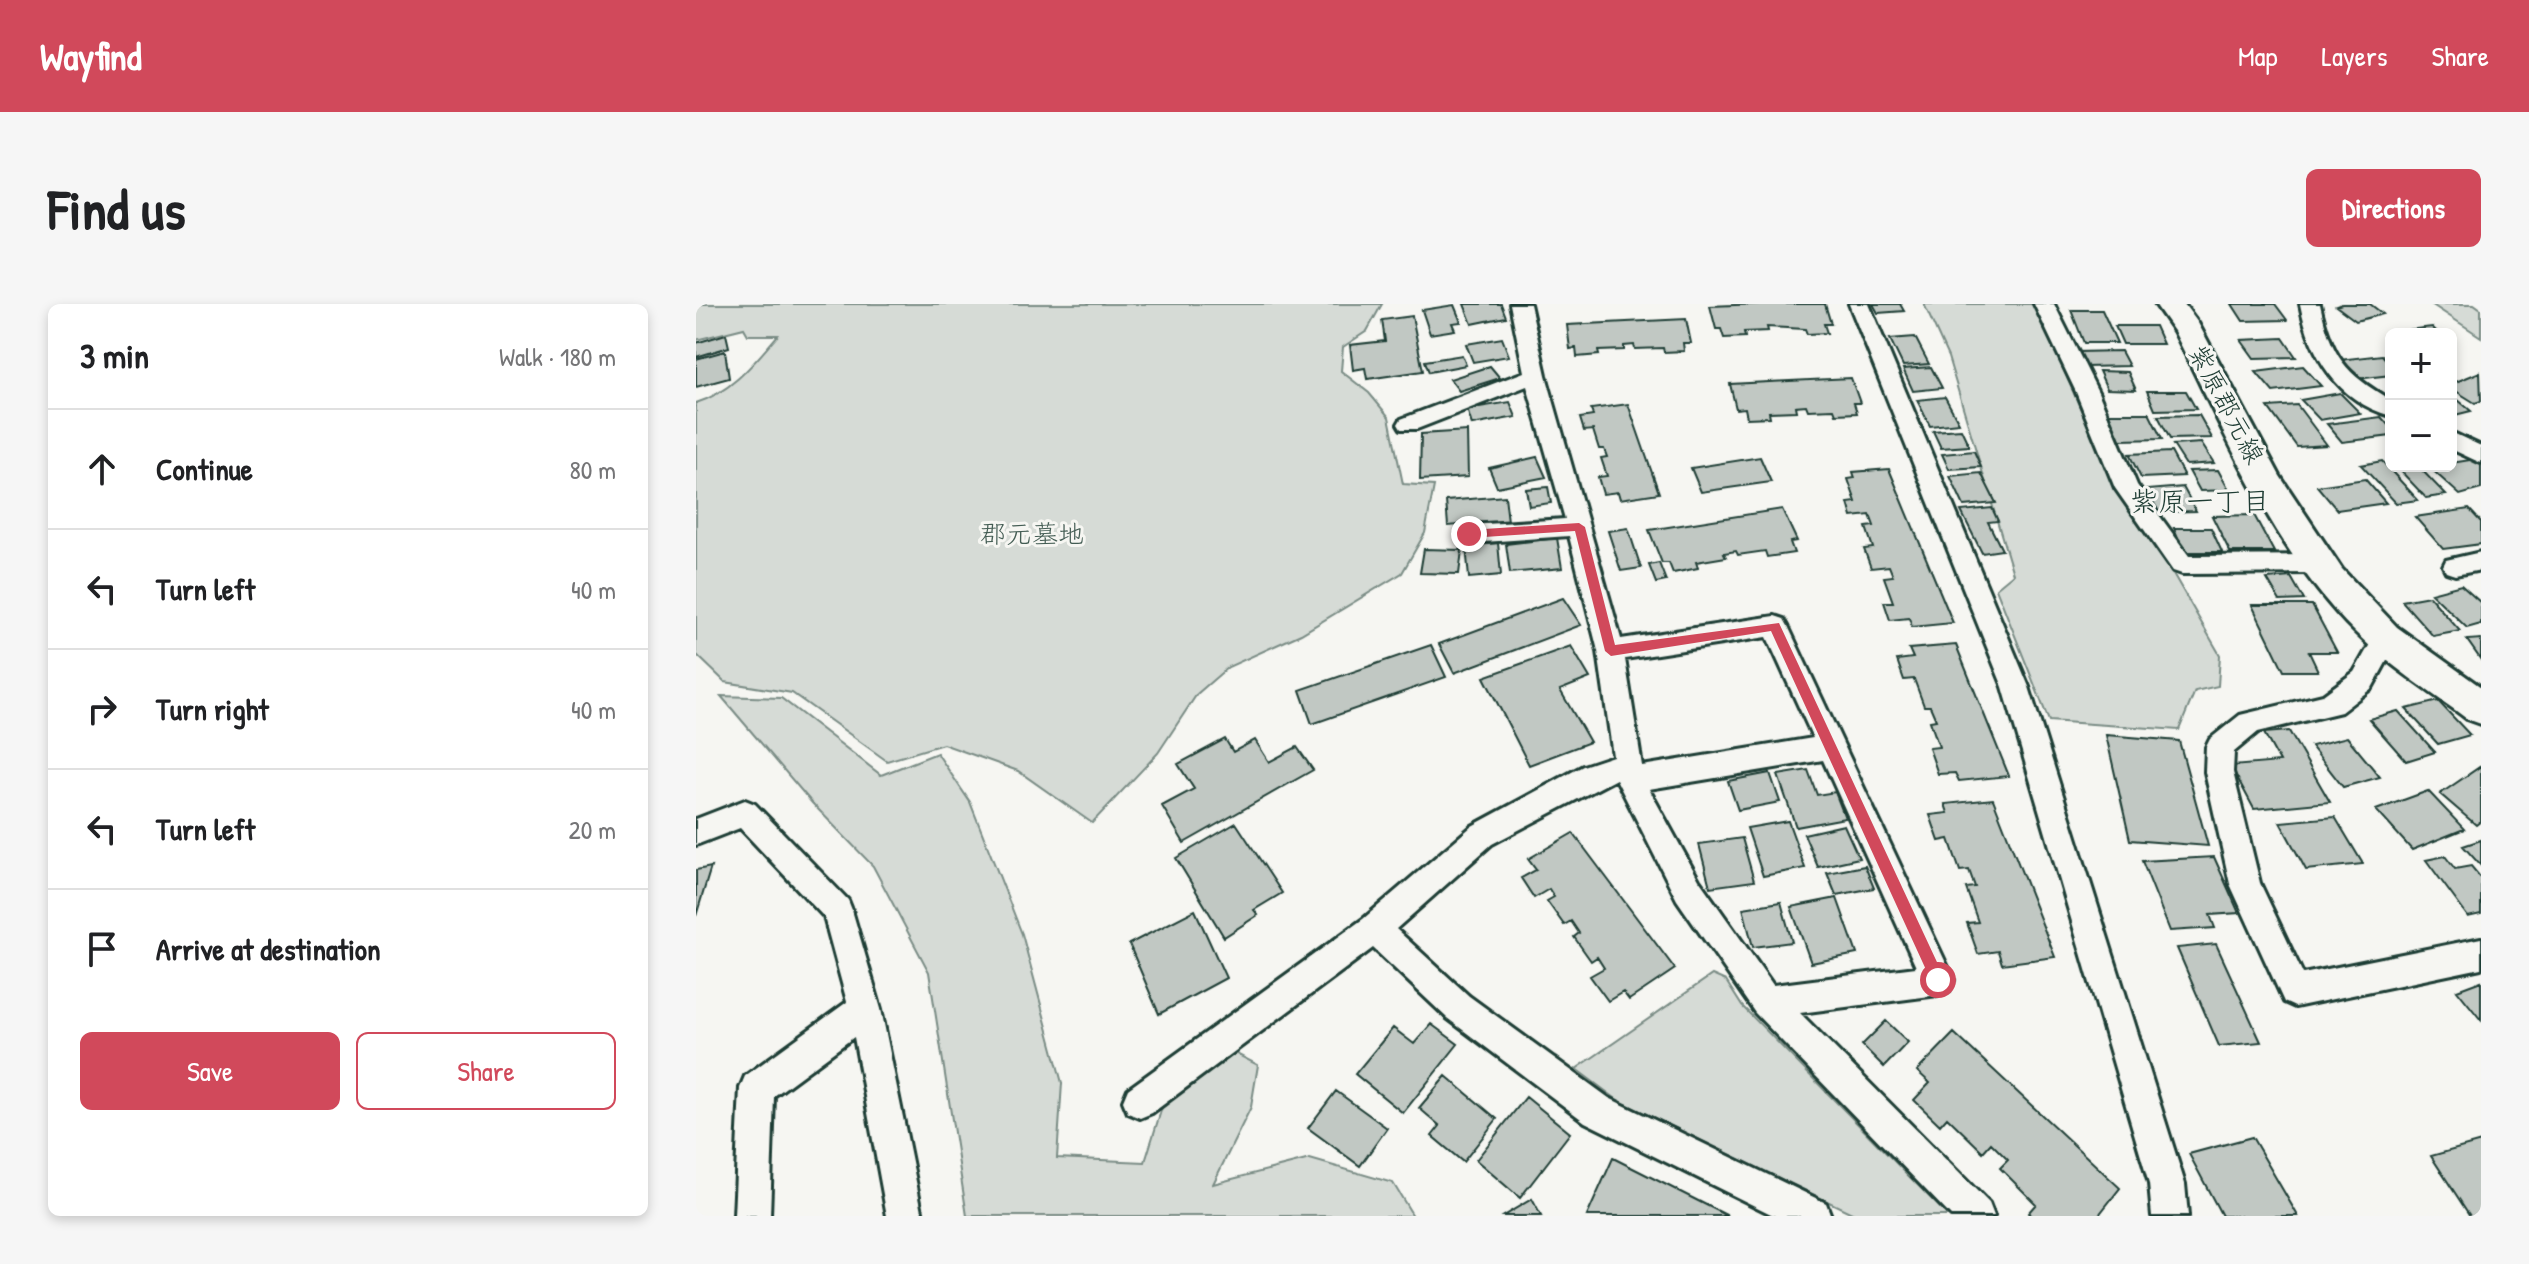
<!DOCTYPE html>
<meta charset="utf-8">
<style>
body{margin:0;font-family:"Patrick Hand","Klee One",sans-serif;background:#f6f6f6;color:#202124}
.controls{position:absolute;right:24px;top:24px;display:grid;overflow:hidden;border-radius:12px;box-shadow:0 4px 12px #0003}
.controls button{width:72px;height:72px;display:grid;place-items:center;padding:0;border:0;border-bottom:2px solid #e0e0e0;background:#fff;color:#202124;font:40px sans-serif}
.stop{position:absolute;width:24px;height:24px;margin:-18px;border:6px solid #d1495b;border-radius:50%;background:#fff}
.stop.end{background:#d1495b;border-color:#fff;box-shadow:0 2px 8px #0008}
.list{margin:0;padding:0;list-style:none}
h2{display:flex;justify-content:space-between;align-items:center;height:104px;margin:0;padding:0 32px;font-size:34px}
h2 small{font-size:26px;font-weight:400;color:#757577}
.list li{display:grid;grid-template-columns:52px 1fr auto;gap:24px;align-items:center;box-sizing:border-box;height:120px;padding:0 32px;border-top:2px solid #e0e0e0}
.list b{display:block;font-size:30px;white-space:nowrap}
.list em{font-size:26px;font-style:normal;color:#757577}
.actions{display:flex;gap:16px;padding:24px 32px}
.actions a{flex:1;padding:18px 0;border:2px solid #d1495b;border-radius:12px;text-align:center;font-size:28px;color:#d1495b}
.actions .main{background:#d1495b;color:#fff}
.icon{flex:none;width:44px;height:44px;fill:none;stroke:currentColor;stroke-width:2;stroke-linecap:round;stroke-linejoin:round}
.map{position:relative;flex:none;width:1785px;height:912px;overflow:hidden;border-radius:12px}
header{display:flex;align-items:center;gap:48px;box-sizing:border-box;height:112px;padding:0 40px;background:#d1495b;color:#fff}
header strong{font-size:38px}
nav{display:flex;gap:44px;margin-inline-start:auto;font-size:28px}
.intro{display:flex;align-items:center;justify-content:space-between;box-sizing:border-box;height:192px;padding:0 48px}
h1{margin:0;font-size:56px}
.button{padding:20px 36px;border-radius:12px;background:#d1495b;color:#fff;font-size:28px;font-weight:700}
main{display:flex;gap:48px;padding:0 48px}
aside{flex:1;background:#fff;border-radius:12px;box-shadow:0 4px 12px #0003}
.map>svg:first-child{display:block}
</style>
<header>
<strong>Wayfind</strong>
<nav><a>Map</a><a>Layers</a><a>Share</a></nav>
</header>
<div class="intro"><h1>Find us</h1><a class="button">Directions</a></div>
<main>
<aside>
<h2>3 min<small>Walk · 180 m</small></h2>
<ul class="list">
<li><svg class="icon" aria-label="ahead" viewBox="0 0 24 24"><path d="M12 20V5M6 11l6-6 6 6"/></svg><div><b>Continue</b></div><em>80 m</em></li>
<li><svg class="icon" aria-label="left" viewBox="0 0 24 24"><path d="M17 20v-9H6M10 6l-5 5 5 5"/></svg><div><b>Turn left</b></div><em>40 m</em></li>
<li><svg class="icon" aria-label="right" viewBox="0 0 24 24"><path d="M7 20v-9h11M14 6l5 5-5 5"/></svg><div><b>Turn right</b></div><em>40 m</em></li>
<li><svg class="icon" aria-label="left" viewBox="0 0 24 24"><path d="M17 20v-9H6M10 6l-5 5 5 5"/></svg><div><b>Turn left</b></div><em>20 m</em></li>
<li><svg class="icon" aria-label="arrive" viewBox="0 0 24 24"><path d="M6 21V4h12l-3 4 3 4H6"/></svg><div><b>Arrive at destination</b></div></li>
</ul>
<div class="actions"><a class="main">Save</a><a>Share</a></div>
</aside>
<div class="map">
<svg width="1785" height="912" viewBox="0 0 1785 912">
<rect width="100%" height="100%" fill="#f6f6f2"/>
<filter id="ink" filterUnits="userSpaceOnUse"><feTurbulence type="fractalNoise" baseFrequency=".0125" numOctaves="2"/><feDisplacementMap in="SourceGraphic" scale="16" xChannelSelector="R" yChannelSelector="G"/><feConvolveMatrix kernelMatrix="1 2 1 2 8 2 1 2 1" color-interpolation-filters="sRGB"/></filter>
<g filter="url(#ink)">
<path fill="#d6dbd6" stroke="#7a8c85" stroke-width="2" d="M0,0H686L671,27L647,43L645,67L673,89L693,113L707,180L738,182L729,229L706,269L605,330L532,363L501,390L462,449L396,519L322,467L247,440L191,457L96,389L29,378L0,350V99C36,88 58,59 82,31H52L48,24L0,36Z
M1228,0H1339L1413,170L1475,266L1524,351L1522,382L1499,387L1483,426L1353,417L1300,284L1317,270L1252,53Z
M1735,0H1778L1785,5V33Z
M25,392L85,394L185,471L241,449L274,498L326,630L366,779L361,854L449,858L477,768L521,740L562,761L555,803L517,880L614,855L697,879L717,912H271L233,668L177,562L116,499Z
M1016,671L1030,677L1046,702L1252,912H1162L923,797L880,765Z"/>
<path fill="#c1c8c3" stroke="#1f3d34" stroke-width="2" d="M768,0H805L810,13L776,20Z
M1064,0H1129L1135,20H1128L1131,29L1111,30L1109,25L1071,23L1072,27L1048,28L1049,33L1028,34L1025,25H1020L1014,2Z
M1177,0H1204L1208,7L1182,9Z
M1536,0H1579L1591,16L1547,17Z
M1646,0H1674L1687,10L1660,17L1640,2Z
M758,1L765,18L756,19L759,26L734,30L726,6Z
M1375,6H1406L1421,39H1388Z
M716,12L727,67L671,75L669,64L657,66L654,41L689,37L686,16Z
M990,15L995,39H987L988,47L968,48L967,44L939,45L938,41L928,42V46L902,47L903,51L881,53L880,44L874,45L871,21Z
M1419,22H1459L1467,40H1427Z
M1736,23L1743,30L1695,28Z
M30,30L33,43L0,53V39Z
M1219,33L1233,60L1207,62L1194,35Z
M806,34L813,52L777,58L770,40Z
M1587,34L1600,53L1558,54L1545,36Z
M29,47L33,74L0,83V55Z
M1425,47L1433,62L1388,63L1380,48Z
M766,51L770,61L733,68L729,57Z
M1686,51L1695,61V71L1660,75L1643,56Z
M794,62L804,74L763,87L754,75Z
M1607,62L1625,82L1577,88L1560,68Z
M1235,63L1246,84L1217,87L1207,65Z
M1403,67L1432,68L1440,86L1411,85Z
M1784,68L1785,97L1779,99L1755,84V80Z
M1155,74L1164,99H1158L1161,109L1140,110L1138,105L1112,106L1110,101L1099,102L1100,107L1073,108L1074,113L1051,114L1049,104L1040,105L1034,80Z
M1451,87H1490L1500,105L1459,106Z
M1644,89L1664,109L1624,116L1605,96Z
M1755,90L1775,107L1755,112Z
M1249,93L1263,119L1234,122L1221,96Z
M814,98L820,113L776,121L771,105Z
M932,100L963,189L924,195L922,188L907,190L902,173L911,172L905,154L911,153L908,145H903L897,126L888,127L884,114L897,112L895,105Z
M1601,101L1631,141L1601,143L1572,103Z
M1412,109H1453L1466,135L1424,136Z
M1503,111L1516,134L1474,135L1462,112Z
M1685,113L1695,124V132L1646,138L1631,120Z
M1265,125L1273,142L1245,144L1237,127Z
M771,127L772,173L724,176L725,130Z
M1505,139L1518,159L1490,161L1477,141Z
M1278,147L1285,163L1253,165L1246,150Z
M1475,148L1488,172L1445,174L1433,150Z
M841,153L850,173L801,183L793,164Z
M1064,153L1075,178L1005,188L995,164Z
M1780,155L1785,160V185L1764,191L1732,162H1755V159Z
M1686,157L1722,196L1700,199L1665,161Z
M1700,162H1722L1750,191L1730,194Z
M1193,165L1257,319L1216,323L1213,314L1194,316L1188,298H1197L1188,273L1197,272L1193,262L1175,264L1168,245L1177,244L1170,223L1178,222L1174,211L1156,213L1152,199L1160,198L1152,175L1159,174L1157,168Z
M1522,166L1533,186L1504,187L1493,167Z
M1285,169L1300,199L1268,202L1254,172Z
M1669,175L1690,199L1641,206L1621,182Z
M852,183L855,199L833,202L830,185Z
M1487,183L1500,207L1463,208L1450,186Z
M809,192L812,217L752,222L750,197Z
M1296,204L1302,217L1292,218L1306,246L1286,249L1265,207Z
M1086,205L1101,237L1094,238L1098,249L1071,253L1069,247L1042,251L1040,247L1028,249L1030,253L1000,258L1002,264L977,269L973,259H966L953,226Z
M1773,205L1785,218V240L1747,245L1719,213Z
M1558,211L1578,248H1534L1516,212Z
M932,224L945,264L925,267L912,227Z
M1478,224H1515L1526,248H1488Z
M861,234L866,264L814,269L810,240Z
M802,239L805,271L773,274L770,242Z
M728,245L766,246L763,270L724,269Z
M963,259L970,277L960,279L953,261Z
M1595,273L1608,296L1584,297L1571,275Z
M1765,281L1785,299V320L1771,324L1735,289Z
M1733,292L1764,327L1737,332L1706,297Z
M867,294L885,321L758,369L743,340Z
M1556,301H1616L1641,348H1613L1622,367H1588Z
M1785,335V356L1771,336Z
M735,341L750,373L616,420L604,386Z
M1260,341L1313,472L1263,477L1259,469L1242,470L1233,444L1243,443L1234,417L1240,416L1234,402H1228L1218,375L1208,376L1201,356L1217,354L1213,345Z
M875,342L894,374L864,386L894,438L833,461L788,373Z
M1742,397L1774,431L1742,440L1710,405Z
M1702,407L1739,448L1710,457L1673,415Z
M1593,427L1634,498L1558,505L1535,462L1584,458L1568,429Z
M1410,431L1483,437L1512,542L1434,536Z
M1651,433L1684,473L1647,483L1615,442Z
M529,435L537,448L559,436L573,458L601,443L617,466L488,539L466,502L498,485L482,460Z
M1785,462V517L1780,521L1744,490Z
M1112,466L1121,491L1139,488L1149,514L1100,523L1082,471Z
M1074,469L1084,498L1042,506L1032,477Z
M1732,487L1768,525L1716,546L1680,506Z
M1297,495L1359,653L1306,660L1302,647L1282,650L1271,619L1282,618L1270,584L1279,583L1273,566L1264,567L1253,535L1243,537L1234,511L1252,509L1249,500Z
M1639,513L1667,560L1610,566L1584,518Z
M1092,517L1109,564L1067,572L1051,524Z
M540,519L586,589L558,606L562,611L528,633L480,554Z
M1148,521L1163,554L1122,563L1108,530Z
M877,529L979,665L933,696L927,688L912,697L894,672L908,664L901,653L895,657L878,633L883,629L875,617L868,621L851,597L858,593L853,585L838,594L825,574L840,566L832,555Z
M1046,534L1058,577L1014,583L1003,540Z
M1785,536V562L1767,542Z
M1749,552L1759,565L1775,562L1785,574V610L1772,613L1730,556Z
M1518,553L1543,609L1514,611L1519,624L1474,627L1446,557Z
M1169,562L1178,584L1140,591L1131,569Z
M15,563L0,612V566Z
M1141,594L1161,650L1115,659L1095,603Z
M1085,598L1096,638L1057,643L1047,604Z
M499,606L530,674L463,710L433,640Z
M1520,640L1565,738L1523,742L1481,644Z
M1785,677V716L1761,686Z
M1190,717L1212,738L1188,763L1166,741Z
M735,720L762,740L707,809L659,770L697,724L718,740Z
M1258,729L1424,884L1402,912H1335L1332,909L1340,900L1304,864L1312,856L1295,839L1287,848L1251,813L1244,821L1218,796L1234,779L1221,767Z
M750,772L801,815L767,858L736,832L744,822L723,804Z
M640,787L691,824L664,862L612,824Z
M830,793L874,829L824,894L780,856Z
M1556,833L1602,912H1526L1493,850Z
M1785,838V912H1774L1735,852Z
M917,854L1032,912H891Z
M836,895L845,912H807Z"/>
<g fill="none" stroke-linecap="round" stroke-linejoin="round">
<g stroke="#1f3d34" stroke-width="6">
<path id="street" d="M814,0H834L850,71L925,335L1079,312L1088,315L1092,322L1258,676L1253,687L1242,691L1104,709L1293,899L1298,912H1255L1059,709L981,596L920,475L796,540L700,625L773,692L913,794L1130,899L1135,912H1079L889,818L751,714L677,644L456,809L444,814L432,809L427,797L432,785L667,615L776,522L887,462L917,452L902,347L873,232L773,239L765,236L761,230L765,224L773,221L869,215L831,82L721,125H705L702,120L705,115L828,68ZM1071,333L1117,434L946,462L929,355ZM1127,456L1220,663L1077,681L1003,576L953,485Z
M1153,0H1173L1333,383L1489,880L1492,912H1456L1453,880L1307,383Z
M1338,0H1358L1402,88L1441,181L1493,252L1621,251L1630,254L1633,260L1630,266L1621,269L1486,270L1477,267L1419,184L1380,88Z
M1604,0H1624C1635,52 1649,70 1695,96V112C1641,97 1614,51 1604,0Z
M1755,128L1785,142V159L1755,145Z
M1785,248V266L1759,271L1750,268L1747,262L1750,256Z
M1691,323L1700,326L1704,333L1676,384L1645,408L1562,428L1538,448L1537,468L1564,579L1607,670L1785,634V664L1599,703L1588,698L1534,580L1509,468L1510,443L1514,435L1544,411L1627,391L1658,368L1682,326Z
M49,496L59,500L152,596L156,606L185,705L227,912H191L158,733L78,792L74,912H38L44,784L49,772L151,698L128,613L44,524L0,541V515Z"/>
</g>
<g stroke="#1f3d34" stroke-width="6">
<path id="secondary" d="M1459,0H1488L1502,19L1584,172L1646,265L1701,323L1785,383V420L1771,415C1734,387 1693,362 1660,329C1577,247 1530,130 1478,27Z"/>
</g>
<use href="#street" fill="#f6f6f2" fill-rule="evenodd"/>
<use href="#secondary" fill="#f6f6f2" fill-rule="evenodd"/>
</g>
</g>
<path fill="#d1495b" d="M883,219L889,223L919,341L1083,319L1247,671V681H1237L1075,327L915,352L909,347L879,227L773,234L767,230L773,226Z"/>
<g text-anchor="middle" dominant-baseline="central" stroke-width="6" stroke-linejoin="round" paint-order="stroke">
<g font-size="26" fill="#1f3d34" stroke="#f6f6f2">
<text transform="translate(1531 100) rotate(62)">紫原郡元線</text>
</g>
<g font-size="26" fill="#445d54" stroke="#f6f6f2">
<text x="336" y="229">郡元墓地</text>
</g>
<g font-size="28" fill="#1f3d34" stroke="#f6f6f2">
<text x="1504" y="197">紫原一丁目</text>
</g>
</g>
</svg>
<div class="controls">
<button>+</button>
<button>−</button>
</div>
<div class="stop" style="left:1242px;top:676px"></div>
<div class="stop end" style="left:773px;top:230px"></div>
</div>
</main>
